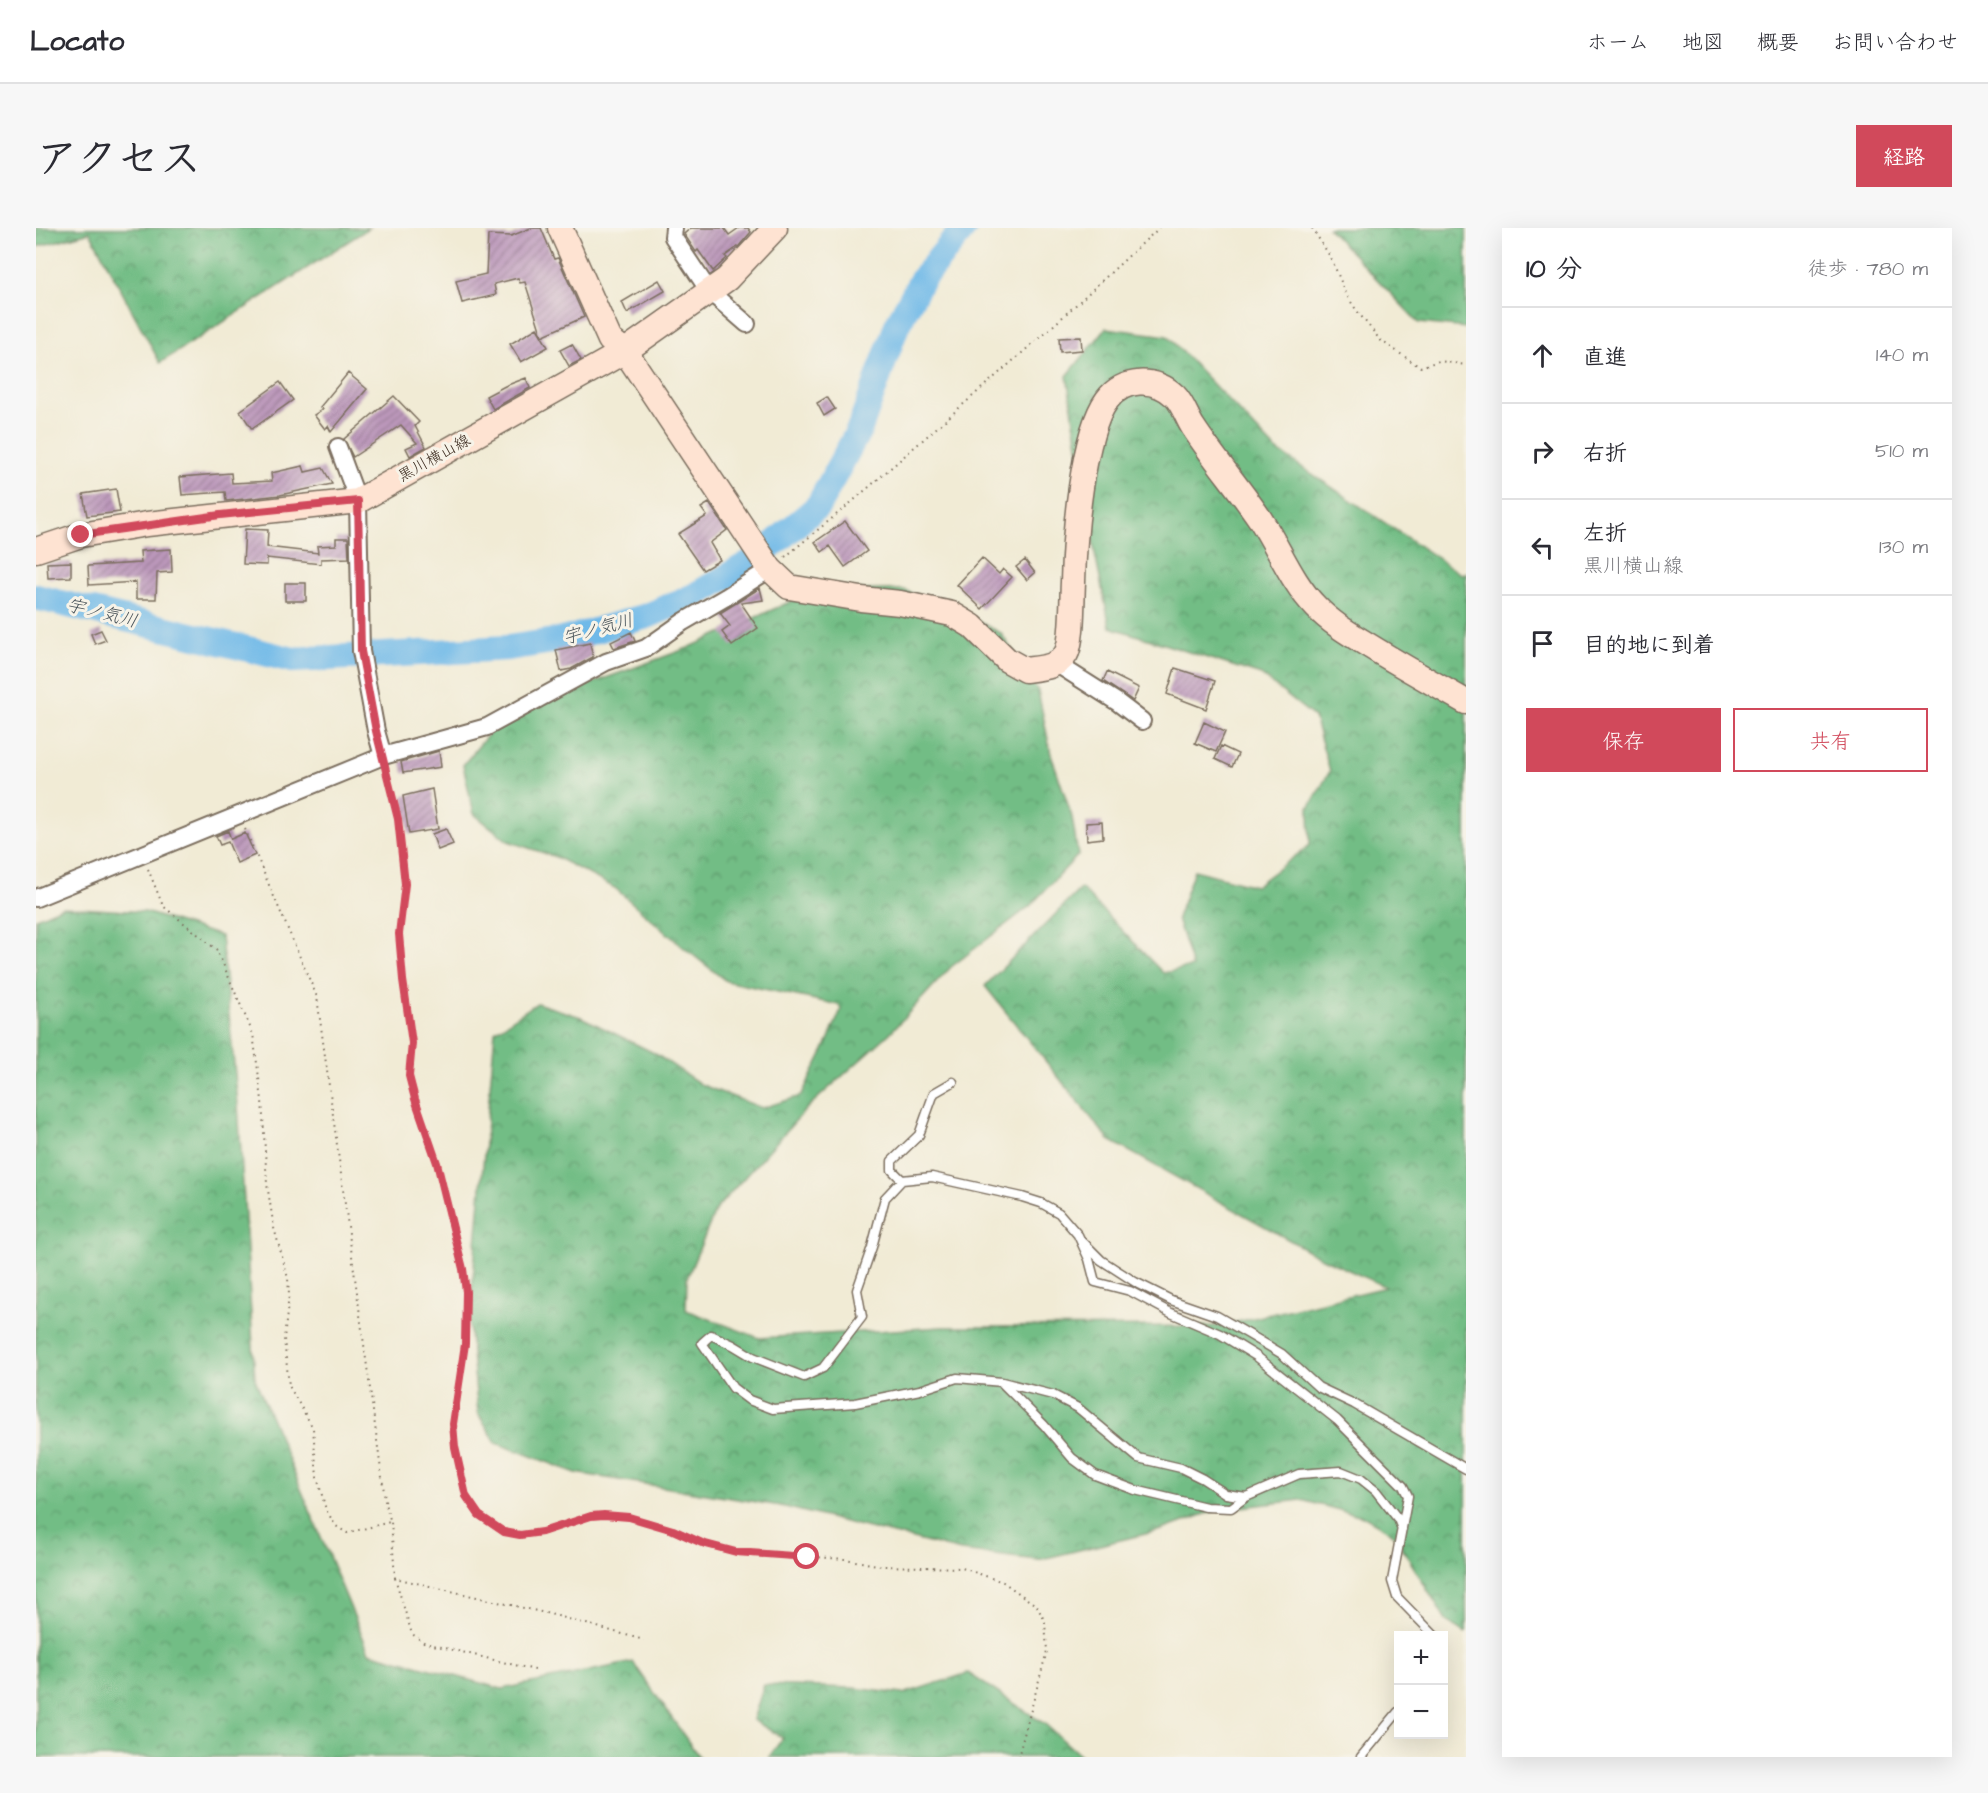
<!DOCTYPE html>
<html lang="ja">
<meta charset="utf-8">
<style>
body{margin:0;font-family:"Architects Daughter","Klee One",sans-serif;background:#f7f7f7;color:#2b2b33}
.controls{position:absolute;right:18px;bottom:18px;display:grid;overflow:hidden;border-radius:0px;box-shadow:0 6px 24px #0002}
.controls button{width:54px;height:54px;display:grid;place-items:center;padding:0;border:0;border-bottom:2px solid #e1e1e2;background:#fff;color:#2b2b33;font:30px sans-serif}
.stop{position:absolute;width:18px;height:18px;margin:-14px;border:4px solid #d1495b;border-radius:50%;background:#fff}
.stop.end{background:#d1495b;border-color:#fff;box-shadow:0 2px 6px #0008}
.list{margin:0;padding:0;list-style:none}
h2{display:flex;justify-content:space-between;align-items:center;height:78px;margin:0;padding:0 24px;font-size:26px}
h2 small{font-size:20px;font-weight:400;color:#7c7c81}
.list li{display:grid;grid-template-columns:39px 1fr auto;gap:18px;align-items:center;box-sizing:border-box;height:96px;padding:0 24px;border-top:2px solid #e1e1e2}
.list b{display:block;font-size:22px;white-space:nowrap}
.list p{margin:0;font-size:20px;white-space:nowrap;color:#7c7c81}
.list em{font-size:20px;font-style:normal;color:#7c7c81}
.actions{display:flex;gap:12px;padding:18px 24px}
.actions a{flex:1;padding:14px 0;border:2px solid #d1495b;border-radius:0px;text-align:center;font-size:21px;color:#d1495b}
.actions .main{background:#d1495b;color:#fff}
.icon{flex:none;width:33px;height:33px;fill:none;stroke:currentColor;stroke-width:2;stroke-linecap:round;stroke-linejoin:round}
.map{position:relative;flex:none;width:1430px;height:1529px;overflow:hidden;border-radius:0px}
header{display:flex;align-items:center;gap:36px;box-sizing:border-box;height:84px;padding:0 30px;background:#fff;border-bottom:2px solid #e1e1e2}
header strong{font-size:28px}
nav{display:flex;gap:33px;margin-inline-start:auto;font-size:21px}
.intro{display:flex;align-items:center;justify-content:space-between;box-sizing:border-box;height:144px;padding:0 36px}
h1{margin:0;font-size:42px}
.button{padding:15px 27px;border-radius:0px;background:#d1495b;color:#fff;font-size:21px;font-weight:700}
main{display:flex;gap:36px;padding:0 36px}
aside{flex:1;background:#fff;border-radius:0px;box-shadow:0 6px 24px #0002}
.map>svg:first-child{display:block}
</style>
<header>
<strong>Locato</strong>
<nav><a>ホーム</a><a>地図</a><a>概要</a><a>お問い合わせ</a></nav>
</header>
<div class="intro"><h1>アクセス</h1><a class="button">経路</a></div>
<main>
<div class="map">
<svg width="1430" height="1529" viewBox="0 0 1430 1529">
<defs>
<pattern id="forest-crowns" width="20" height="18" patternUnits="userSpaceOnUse" patternTransform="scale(1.5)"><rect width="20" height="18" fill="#72bd85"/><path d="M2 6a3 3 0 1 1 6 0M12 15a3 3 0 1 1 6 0" fill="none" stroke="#5f9a6c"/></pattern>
<pattern id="building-hatch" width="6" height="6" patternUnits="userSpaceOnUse" patternTransform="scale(1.5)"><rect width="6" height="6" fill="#bc98bb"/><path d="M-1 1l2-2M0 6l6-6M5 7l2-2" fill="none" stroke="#9a7c97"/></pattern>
</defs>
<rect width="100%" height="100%" fill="#f7f3e8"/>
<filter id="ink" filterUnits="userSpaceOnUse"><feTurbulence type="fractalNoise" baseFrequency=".0167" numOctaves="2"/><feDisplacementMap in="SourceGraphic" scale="12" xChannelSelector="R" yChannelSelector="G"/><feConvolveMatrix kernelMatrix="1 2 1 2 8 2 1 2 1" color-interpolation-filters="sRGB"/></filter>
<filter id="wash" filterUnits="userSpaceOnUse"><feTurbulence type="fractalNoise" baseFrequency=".008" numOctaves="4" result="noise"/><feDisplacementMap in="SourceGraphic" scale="24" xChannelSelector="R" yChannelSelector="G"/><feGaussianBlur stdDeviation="1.35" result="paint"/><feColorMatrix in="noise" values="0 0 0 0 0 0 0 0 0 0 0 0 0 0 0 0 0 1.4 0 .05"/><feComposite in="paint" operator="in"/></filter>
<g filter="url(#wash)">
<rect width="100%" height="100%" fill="#f1ebd5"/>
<path fill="url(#forest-crowns)" stroke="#567452" stroke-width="1.5" d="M0,0H333L124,135L54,4L0,19Z
M1292,0H1430V100L1383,95Z
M1070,100L1131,108L1239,221L1425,346L1430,345V1405L1410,1393L1358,1306L1327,1288L1265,1272L1180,1282L1126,1302L1002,1332L925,1323L745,1278L540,1245L460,1215L442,1185L433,1095L459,803L501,775L545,789L618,825L666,857L726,880L765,868L788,822L805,782L803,777L690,753L647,719L579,660L520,629L472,613L438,586L427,537L459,498L526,466L652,420L780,362H868L924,384L965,405L1002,463L1015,526L1036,589L1042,627L994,678L915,739L853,806L772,879L680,981L651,1050L650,1082L723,1110L907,1099L1184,1098L1350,1059L1284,1029L1073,912L949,758L1045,660L1127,745L1156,739L1141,690L1158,642L1219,658L1274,617L1273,580L1294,543L1278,489L1225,447L1074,399L1059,326L1031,148Z
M26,679L109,684L185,708L202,876L219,1151L333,1424L466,1461L597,1434L663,1529H0V690Z
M932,1445L1009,1496L1046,1529H733L747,1510L717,1492L728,1457L817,1460L867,1466Z"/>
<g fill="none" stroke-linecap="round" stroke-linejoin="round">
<path stroke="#6fb9e8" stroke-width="26" d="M0,369L257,432L472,420L530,411L611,388L658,368L720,331L782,278L824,200L861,97L886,51L928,0"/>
</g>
<g id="blocks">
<path fill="url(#building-hatch)" d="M495,0H505L518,31L522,30L548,89L506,108L489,54L484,55L482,50L458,56L460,67L426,75L420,53L450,46L452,7L475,8Z
M655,0H688L693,7L703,0H712L715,4L703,18L689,28L691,30L677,43L662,22L660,24L648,6Z
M623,52L629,63L591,85L586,74Z
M501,100L512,119L485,134L474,116Z
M1045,109L1046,122L1024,124L1023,110Z
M536,116L545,132L533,138L524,122Z
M312,145L331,161L295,204L292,198L289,201L278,187L287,181L284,179Z
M490,150L494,160L457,181L450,168L469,158Z
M244,154L257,172L216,201L204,183Z
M358,168L383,194L379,198L390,219L374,228L370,220L381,215L365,197L317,229L308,211Z
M791,169L799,181L788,188L781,175Z
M267,238L269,244L287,240L296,256L244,267L190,273L189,264L146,267L144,249L195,245L196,255L236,253L235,245Z
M80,261L84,284L51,288L47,266Z
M673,275L691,302L674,315L684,332L667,342L642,306L671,288L665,280Z
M809,293L831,323L809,339L794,318L786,324L779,314Z
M209,301L232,302L231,319L282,325L281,318L300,317V310H312L313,330L285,331V336L231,330V337L207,336Z
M135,321L136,344L121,345L120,371H100V354L53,357L52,338L105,335L104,323Z
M946,330L963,346L967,341L976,349L946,381L921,357Z
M989,332L999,345L991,352L980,339Z
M35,334V349L12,350L11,335Z
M249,355H270V373H249Z
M724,360L727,372L705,375L722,400L696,418L686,404L694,398L684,385Z
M65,402L70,412L59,416L55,406Z
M595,404L599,413L578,420L575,414Z
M554,415L557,429L535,441L525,443L520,422Z
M1139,440L1179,453L1170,481L1131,466Z
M1071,444L1103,460L1097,473L1067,453Z
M1168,494L1189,504L1180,524L1159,515Z
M1185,518L1202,526L1196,539L1179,531Z
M403,523L405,539L367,545L365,534Z
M396,561L402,601L373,606L367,568Z
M1066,594L1067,610L1051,612L1050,595Z
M410,601L417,616L402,622L396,606Z
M192,603L195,611L209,605L219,627L201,635L192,614L184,617L180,608Z"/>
</g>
</g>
<g filter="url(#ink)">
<use href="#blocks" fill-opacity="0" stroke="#7b6e5e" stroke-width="1.5"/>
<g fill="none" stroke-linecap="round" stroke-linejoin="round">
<g stroke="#7b6e5e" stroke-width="11">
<path id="lane" d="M917,854L898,865L883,907L856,933V942L866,952L896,949L986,969L1005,975L1023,985L1042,1007L1053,1031L1059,1054L1094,1063L1135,1085L1184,1106L1220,1128L1301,1192L1367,1258L1372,1268L1356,1353L1361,1369L1399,1408
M866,952L849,970L836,1019L821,1062L826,1089L787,1140L768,1149L717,1129L697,1117L675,1107L666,1115L697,1160L713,1172L737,1181L819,1175L884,1162L921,1150L966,1154L1017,1167L1042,1180L1102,1230L1145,1240L1167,1251L1190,1266L1210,1269L1263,1246L1305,1243L1325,1251L1340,1263L1362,1291L1366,1301
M1048,1015L1065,1032L1099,1054L1135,1072L1181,1088L1214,1107L1246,1126L1282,1159L1318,1176L1430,1241
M966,1155L1008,1197L1036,1230L1059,1247L1099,1262L1170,1279L1195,1280L1210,1269
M1325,1529L1362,1484"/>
</g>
<g stroke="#7b6e5e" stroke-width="20">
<path id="street" d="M638,0L637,9L673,63L711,96
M302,219L322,273L325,423L340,503L347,528
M1021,436L1081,474L1106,493
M0,670L347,528L451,499L570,434L610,420L647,394L690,369L734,341"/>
</g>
<g stroke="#7b6e5e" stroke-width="27">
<path id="secondary" d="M524,0L574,112L589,123L734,341L753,359L825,371L864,375L916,386L936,398L971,432L989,442C1004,440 1021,440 1030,426C1037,414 1036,369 1037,354C1038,310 1046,206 1071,172C1087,150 1119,149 1139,168C1147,176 1151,190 1157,199C1178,231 1203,260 1224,291C1243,320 1256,355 1280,379C1295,395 1314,406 1332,417C1364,437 1397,455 1430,474
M0,322L45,307L111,296L322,273L589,123L691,51L739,0"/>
</g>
<path stroke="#7b6e5e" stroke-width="2" stroke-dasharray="1.5 4.5" stroke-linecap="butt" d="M1276,0L1295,30L1311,68L1321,83L1344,112L1384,139L1403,133L1430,137
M749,329L817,273L1019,96L1123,0
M350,543L362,591L369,656L363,706L367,752L376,815L373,847L379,871L401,935L427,1041L430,1064L429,1116L417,1196L419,1219L430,1268L443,1287L468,1304L484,1307L506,1304L555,1288L568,1287L593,1289L637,1302L666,1315L700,1324L809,1331L846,1338L926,1340L967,1354L1001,1378L1009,1394L1011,1423L982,1529
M209,601L281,769L350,1279L355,1294L359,1350L518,1387L608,1412
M112,641L127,678L181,722L217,806L226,872L231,956L238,1000L252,1050L253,1067L248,1111L253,1158L277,1200L281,1249L290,1282L300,1298L311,1305L354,1294
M359,1350L376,1406L389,1415L503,1443"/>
<use href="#lane" stroke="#fff" stroke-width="8"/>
<use href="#street" stroke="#fff" stroke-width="16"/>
<use href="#secondary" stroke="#fee3d2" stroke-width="24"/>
</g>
</g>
<g fill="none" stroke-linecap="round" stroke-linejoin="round" filter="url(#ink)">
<path stroke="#d1495b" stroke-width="8" d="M45,307L184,287L322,273L325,423L340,503L362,591L369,656L363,706L367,752L376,815L373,848L379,871L401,935L427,1041L430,1064L429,1116L417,1196L419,1219L430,1268L443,1287L468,1304L484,1307L506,1304L555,1288L568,1287L593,1289L637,1302L666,1315L700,1324L771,1329"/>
</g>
<g text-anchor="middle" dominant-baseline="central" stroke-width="6" stroke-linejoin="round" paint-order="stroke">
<g font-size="16" fill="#3b2a1e" stroke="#f7f3e8">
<text transform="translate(398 230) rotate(-29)">黒川横山線</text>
</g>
<g font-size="18" font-style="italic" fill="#4b555b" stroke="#f7f3e8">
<text transform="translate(66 385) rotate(14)">宇ノ気川</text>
<text transform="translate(562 401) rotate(-15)">宇ノ気川</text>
</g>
</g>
</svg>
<div class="controls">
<button>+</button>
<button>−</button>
</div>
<div class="stop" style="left:771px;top:1329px"></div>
<div class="stop end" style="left:45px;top:307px"></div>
</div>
<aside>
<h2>10 分<small>徒歩 · 780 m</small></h2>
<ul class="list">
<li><svg class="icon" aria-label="ahead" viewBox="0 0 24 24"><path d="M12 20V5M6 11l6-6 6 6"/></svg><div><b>直進</b></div><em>140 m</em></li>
<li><svg class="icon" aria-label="right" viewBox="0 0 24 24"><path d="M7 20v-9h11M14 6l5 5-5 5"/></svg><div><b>右折</b></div><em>510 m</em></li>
<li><svg class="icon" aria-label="left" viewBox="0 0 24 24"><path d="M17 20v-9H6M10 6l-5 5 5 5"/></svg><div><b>左折</b><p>黒川横山線</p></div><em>130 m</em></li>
<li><svg class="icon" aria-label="arrive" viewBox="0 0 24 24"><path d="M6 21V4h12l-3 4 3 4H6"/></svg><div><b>目的地に到着</b></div></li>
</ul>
<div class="actions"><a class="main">保存</a><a>共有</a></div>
</aside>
</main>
